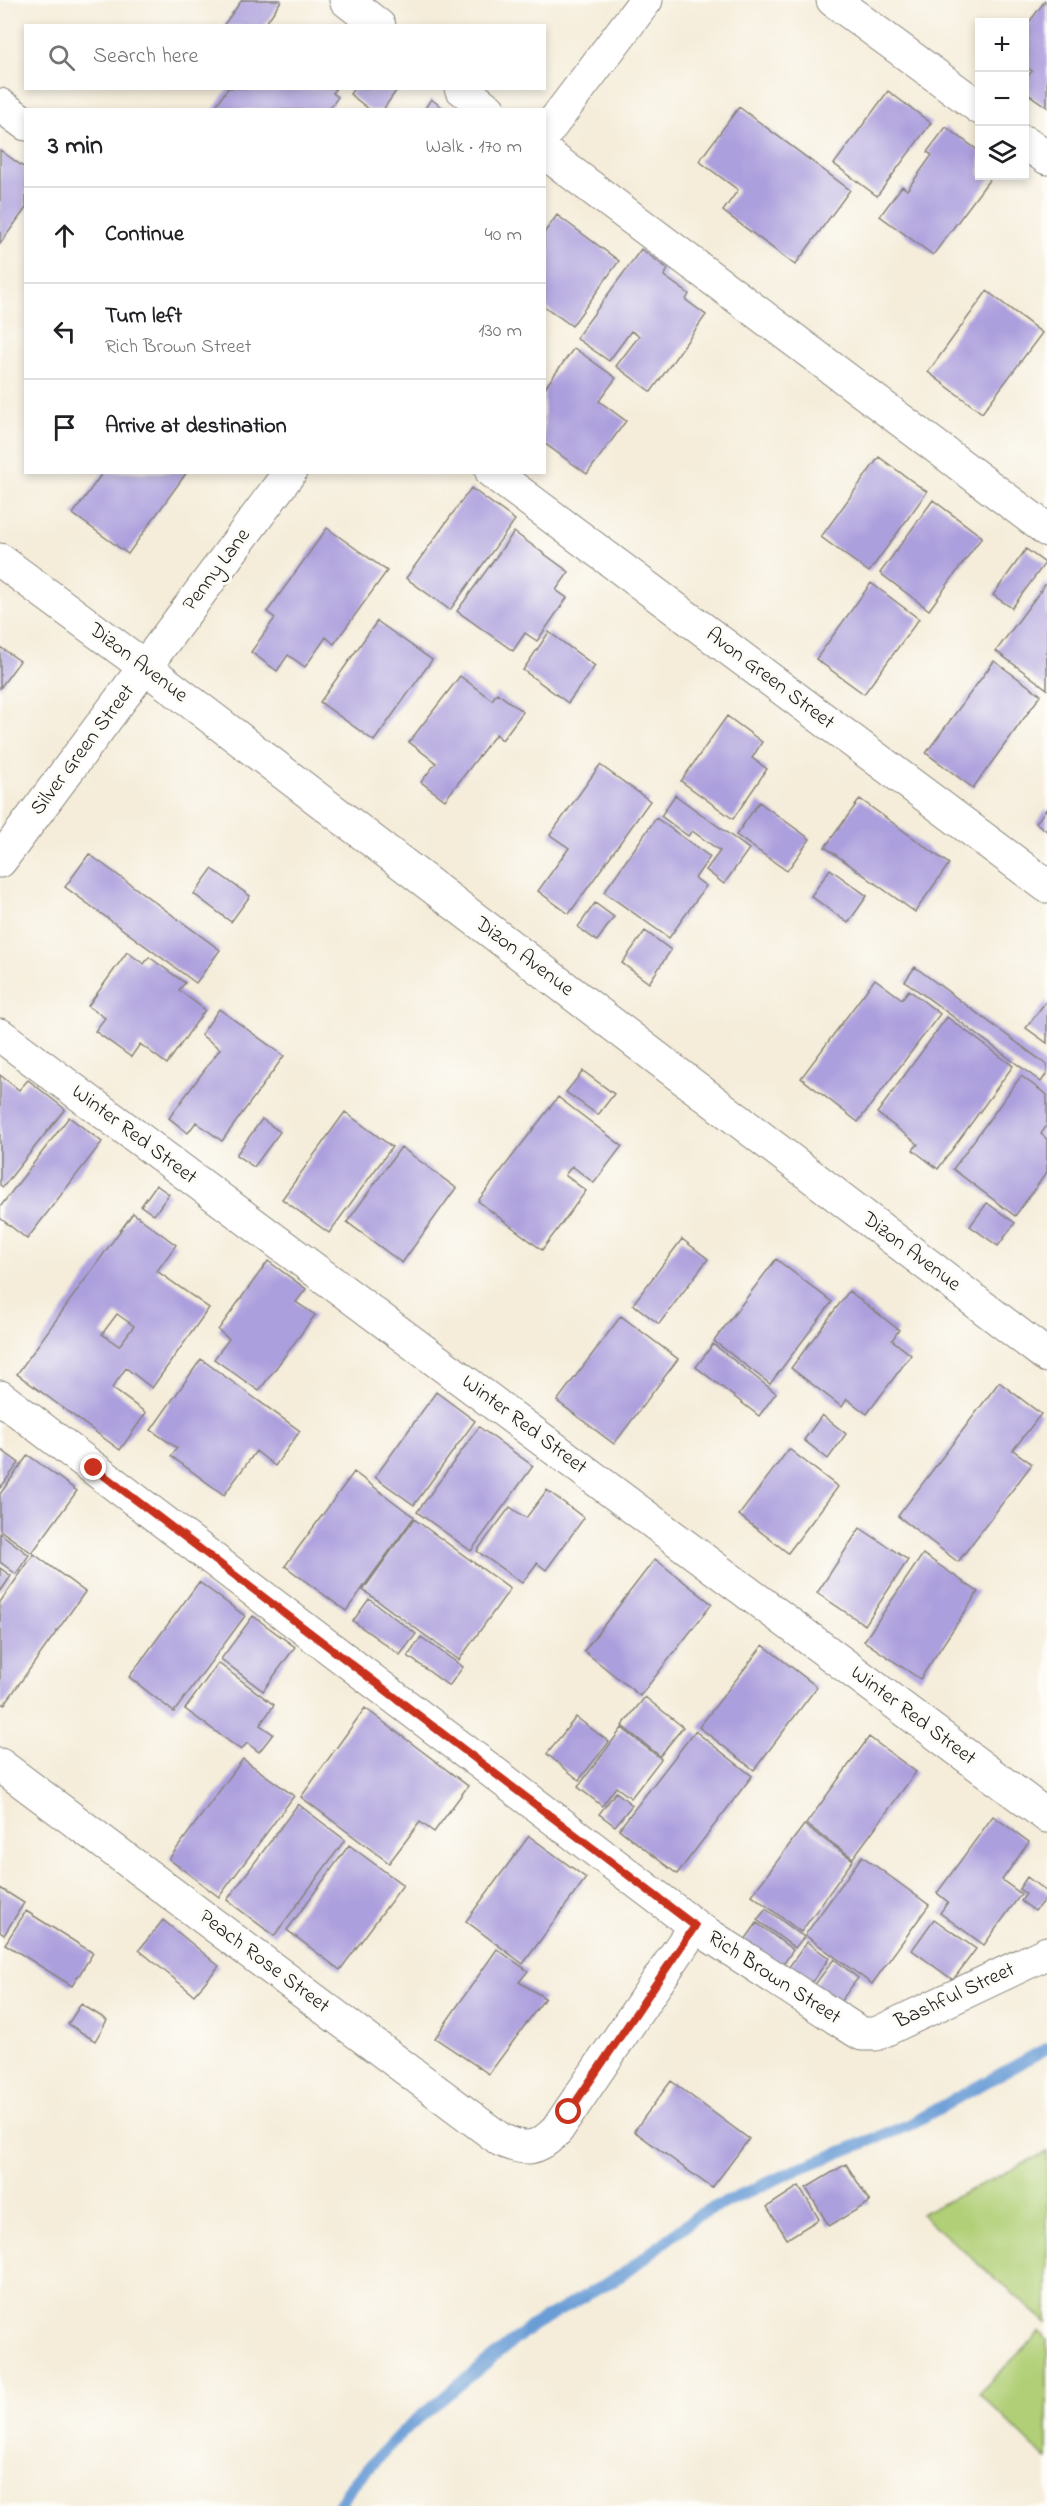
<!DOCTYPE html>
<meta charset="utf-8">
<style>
body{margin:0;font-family:"Indie Flower",sans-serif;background:#f6f6f6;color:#202124}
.controls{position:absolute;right:18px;top:18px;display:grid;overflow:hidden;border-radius:0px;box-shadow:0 3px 9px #0003}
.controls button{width:54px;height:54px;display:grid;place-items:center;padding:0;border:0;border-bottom:2px solid #e0e0e0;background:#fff;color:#202124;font:30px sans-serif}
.stop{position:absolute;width:18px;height:18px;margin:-14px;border:4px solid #c8321e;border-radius:50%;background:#fff}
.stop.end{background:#c8321e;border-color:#fff;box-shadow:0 2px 6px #0008}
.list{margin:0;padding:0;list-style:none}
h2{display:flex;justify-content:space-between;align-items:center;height:78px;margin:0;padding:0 24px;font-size:26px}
h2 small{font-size:20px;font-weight:400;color:#757577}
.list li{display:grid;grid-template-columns:39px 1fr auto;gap:18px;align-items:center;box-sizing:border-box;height:96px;padding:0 24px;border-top:2px solid #e0e0e0}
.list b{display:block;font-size:22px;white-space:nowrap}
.list p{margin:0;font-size:20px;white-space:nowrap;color:#757577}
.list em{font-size:20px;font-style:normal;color:#757577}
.icon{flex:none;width:33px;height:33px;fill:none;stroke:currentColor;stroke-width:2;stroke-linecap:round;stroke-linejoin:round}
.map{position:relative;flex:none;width:1047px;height:2506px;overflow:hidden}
.search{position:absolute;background:#fff;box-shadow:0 3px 9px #0003;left:24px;top:24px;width:522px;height:66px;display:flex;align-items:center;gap:15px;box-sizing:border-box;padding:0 21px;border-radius:0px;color:#757577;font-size:22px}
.panel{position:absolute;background:#fff;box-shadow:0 3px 9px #0003;left:24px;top:108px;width:522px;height:366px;border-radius:0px}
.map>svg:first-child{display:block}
</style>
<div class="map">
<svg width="1047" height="2506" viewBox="0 0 1047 2506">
<rect width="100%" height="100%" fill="#fdfcf7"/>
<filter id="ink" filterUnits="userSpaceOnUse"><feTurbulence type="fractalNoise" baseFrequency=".0167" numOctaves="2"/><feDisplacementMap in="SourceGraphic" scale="12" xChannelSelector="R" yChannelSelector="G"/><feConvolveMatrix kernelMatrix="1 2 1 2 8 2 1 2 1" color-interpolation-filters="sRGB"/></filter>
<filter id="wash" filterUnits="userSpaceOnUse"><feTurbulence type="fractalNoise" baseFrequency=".008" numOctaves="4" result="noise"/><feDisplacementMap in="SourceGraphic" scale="24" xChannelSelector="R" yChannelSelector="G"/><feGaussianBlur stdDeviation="1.35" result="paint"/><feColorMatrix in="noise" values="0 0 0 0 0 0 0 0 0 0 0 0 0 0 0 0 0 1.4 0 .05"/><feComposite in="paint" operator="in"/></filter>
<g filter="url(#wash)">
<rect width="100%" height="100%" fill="#f5edda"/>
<path fill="#b0cf76" stroke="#667649" stroke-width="1.5" d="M1047,2152V2323L921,2214Z
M1040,2332L1047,2339V2460L979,2393Z"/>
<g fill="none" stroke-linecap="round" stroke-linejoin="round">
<path stroke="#6b9dd6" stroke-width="12" d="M339,2506L352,2485L404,2430L530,2327L622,2275L700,2214L798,2169L909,2125L1047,2048"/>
</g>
<g id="blocks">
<path fill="#ac9fdd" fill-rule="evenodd" d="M242,0H280L281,1L264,26H223Z
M1045,1L1047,3V107L1024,91V81L1032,71L1024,65V29Z
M228,88H336L333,93L338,97L329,110H213Z
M354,88H398L383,110H370L350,94Z
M888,91L931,123L877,196L834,164Z
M431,99L446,110H424Z
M739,107L850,190L795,265L723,211L738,190L699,161Z
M946,127L980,152V176H992L933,255L880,216L902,186L907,190L932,155L927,152Z
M0,150L26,169V208L0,244Z
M557,215L619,261L572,326L544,306V233Z
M641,249L668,269L664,276L689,294L686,300L706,315L651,392L616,366L639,336L631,331L609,361L576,338Z
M987,291L1042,333L982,413L928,372Z
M574,348L616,378L599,401L626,421L587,474L544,443V389Z
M879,457L927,492L869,572L821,537Z
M103,472H187L128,554L73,514Z
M471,488L515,520L450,610L406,578Z
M933,500L982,537L929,610L880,573Z
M327,528L387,571L334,644L326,637L305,667L288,655L277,671L251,652L275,618L267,612Z
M514,532L569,572L556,590L567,598L537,641L525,633L513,651L457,611Z
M1026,549L1045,563L1012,608L993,595Z
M1047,582V689L996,651Z
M871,583L919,619L864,694L816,659Z
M377,621L432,660L374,741L320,702Z
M549,632L595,666L568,703L523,670Z
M0,647L20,661L0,688Z
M994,661L1041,695L973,788L926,753Z
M460,676L492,700L497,693L523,712L502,740L496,734L445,800L421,782L436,763L409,742Z
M727,716L762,742L752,758L767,769L733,819L681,781Z
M600,765L650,801L569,914L538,891L569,848L550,835Z
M675,795L749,849L724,884L706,870L720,851L692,831L688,836L661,816Z
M860,799L949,864L915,912L825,847Z
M759,802L810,839L787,871L736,835Z
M1047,808V831L1036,823Z
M656,818L710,857L695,878L706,886L669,938L604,892Z
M89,854L220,950L196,983L65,887Z
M212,869L250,896L231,922L194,894Z
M830,869L867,896L848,923L811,896Z
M595,903L614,917L597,941L578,927Z
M645,931L671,950L649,983L622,963Z
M127,952L144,964L149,957L185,983L179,990L205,1010L167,1064L140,1044L131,1057L95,1031L105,1018L88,1006Z
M915,967L1047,1065V1073L1041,1082L905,981Z
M875,979L902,999L909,990L940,1014L858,1122L801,1078Z
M1047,1000V1043L1026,1028Z
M219,1009L284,1056L222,1141L196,1122L188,1133L169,1118L220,1049L201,1035Z
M947,1017L1013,1066L938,1169L913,1150L918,1144L877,1113Z
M583,1071L614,1094L598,1115L566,1092Z
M0,1075L19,1090L28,1080L65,1109L3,1187L0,1185Z
M1021,1076L1047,1095V1125L1041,1134L1047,1139V1172L1015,1216L953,1169Z
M558,1097L622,1146L594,1183L572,1166L565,1175L586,1191L542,1250L478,1201Z
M345,1112L392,1147L329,1233L282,1199Z
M69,1117L102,1142L27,1239L0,1218V1207Z
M262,1119L280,1132L254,1167L236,1155Z
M401,1147L456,1188L402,1263L347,1222Z
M156,1185L169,1194L154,1215L141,1206Z
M987,1203L1015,1223L998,1246L970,1226Z
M133,1213L176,1245L157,1271L209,1308L152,1388L126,1368L112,1388L146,1413L120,1450L17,1374ZM117,1314L134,1326L119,1346L102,1334Z
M682,1239L708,1259L659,1324L633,1304Z
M776,1259L832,1302L770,1384L714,1341Z
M268,1261L306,1289L296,1302L315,1315L259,1391L214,1359L229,1339L218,1330Z
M849,1291L899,1330L892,1340L911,1355L867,1414L847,1399L842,1407L791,1368Z
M621,1316L678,1359L614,1444L557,1401Z
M713,1344L776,1393L759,1416L696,1367Z
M201,1359L300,1431L275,1466L256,1451L224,1495L171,1456L177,1448L151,1430Z
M999,1382L1041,1414L1013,1450L1032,1464L958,1562L898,1516Z
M436,1392L475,1421L414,1505L375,1477Z
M822,1415L846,1434L828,1459L804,1440Z
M479,1427L533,1466L471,1551L417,1512Z
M0,1449L19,1463L0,1488Z
M789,1449L838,1487L788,1553L739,1515Z
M28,1455L77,1491L32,1553L0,1530V1494Z
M354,1472L414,1517L346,1611L285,1566Z
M547,1490L584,1518L546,1570L537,1563L522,1583L477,1551L510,1507L526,1518Z
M414,1519L510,1589L459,1660L363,1590Z
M860,1528L908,1560L865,1625L817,1593Z
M0,1533L29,1555L16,1574L0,1562Z
M34,1554L85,1592L4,1705L0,1702V1602Z
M923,1554L978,1592L920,1679L864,1641Z
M655,1559L712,1604L640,1696L584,1651Z
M0,1568L11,1576L0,1592Z
M199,1582L245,1616L174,1712L129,1677Z
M369,1599L416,1634L400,1655L353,1621Z
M253,1616L295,1647L263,1691L221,1659Z
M421,1637L463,1667L449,1686L408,1656Z
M763,1645L817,1687L754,1770L699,1727Z
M218,1663L274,1705L260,1725L273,1734L259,1752L247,1743L241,1750L185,1709Z
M645,1697L683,1727L660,1756L622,1726Z
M365,1708L468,1786L434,1832L420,1822L389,1863L301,1797Z
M576,1717L609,1742L579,1780L547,1754Z
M622,1728L661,1759L631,1798L616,1787L602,1806L578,1787Z
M695,1731L752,1776L677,1874L619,1829Z
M869,1737L916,1772L853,1858L806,1824Z
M243,1759L294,1796L219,1897L169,1859Z
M616,1792L632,1805L615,1826L599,1814Z
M298,1804L345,1840L274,1936L227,1900Z
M993,1816L1029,1842L1002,1880L1021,1894L984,1945L940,1913L948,1902L937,1893Z
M804,1825L853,1860L801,1932L752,1895Z
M529,1836L586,1878L523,1964L466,1921Z
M349,1845L403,1885L340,1970L287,1930Z
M862,1856L929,1905L872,1984L805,1935Z
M1027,1877L1047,1892V1896L1035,1911L1021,1901L1026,1894L1019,1889Z
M0,1888L24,1903L4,1935L0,1932Z
M766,1909L804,1937L795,1948L757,1920Z
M26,1911L93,1953L72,1986L5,1944Z
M934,1919L976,1949L953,1980L912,1950Z
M163,1920L219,1966L194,1995L139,1950Z
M757,1923L793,1950L779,1971L742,1944Z
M807,1942L829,1958L808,1988L786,1971Z
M497,1949L528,1971L519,1982L545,1998L489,2074L435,2038Z
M834,1959L858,1978L835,2009L811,1990Z
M81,2004L107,2020L95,2041L68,2024Z
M671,2081L749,2139L712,2188L634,2131Z
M846,2164L870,2202L829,2226L806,2188Z
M799,2186L819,2219L787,2239L767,2207Z"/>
</g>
</g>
<g filter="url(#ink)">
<use href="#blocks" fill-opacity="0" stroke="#88847b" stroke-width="1.5"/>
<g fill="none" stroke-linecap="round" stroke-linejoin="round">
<g stroke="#88847b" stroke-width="35">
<path id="minor" d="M346,0L379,26
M833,0L980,108
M461,88L489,110
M0,105L26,124
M544,135L646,0
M1024,142L1047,158
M544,152L1047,530
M492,472L1047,886
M0,560L145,667L1047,1356
M0,861L290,472
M0,1035L1047,1816
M0,1397L695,1926L855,2030L862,2034H876L1047,1953
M0,1765L501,2140C525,2151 538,2150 557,2130L695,1926"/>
</g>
<use href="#minor" stroke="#fff" stroke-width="33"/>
</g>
</g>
<g fill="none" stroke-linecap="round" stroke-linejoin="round" filter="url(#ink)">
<path stroke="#c8321e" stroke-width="8" d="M94,1468L695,1926L569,2112"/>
</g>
<g text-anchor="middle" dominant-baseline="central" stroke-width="6" stroke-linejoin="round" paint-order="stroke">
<g font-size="21" fill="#1c1c1c" stroke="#fdfcf7">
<text transform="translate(217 570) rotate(-53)">Penny Lane</text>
<text transform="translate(138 663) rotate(37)">Dizon Avenue</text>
<text transform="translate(770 679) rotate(37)">Avon Green Street</text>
<text transform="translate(83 750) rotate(-53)">Silver Green Street</text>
<text transform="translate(524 957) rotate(37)">Dizon Avenue</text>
<text transform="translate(134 1135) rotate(37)">Winter Red Street</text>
<text transform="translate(911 1252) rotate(37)">Dizon Avenue</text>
<text transform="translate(524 1425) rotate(37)">Winter Red Street</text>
<text transform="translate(913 1716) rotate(37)">Winter Red Street</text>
<text transform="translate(264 1962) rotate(37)">Peach Rose Street</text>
<text transform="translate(774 1978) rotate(33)">Rich Brown Street</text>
<text transform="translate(955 1996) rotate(-25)">Bashful Street</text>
</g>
</g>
</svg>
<div class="controls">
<button>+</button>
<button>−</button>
<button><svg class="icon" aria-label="layers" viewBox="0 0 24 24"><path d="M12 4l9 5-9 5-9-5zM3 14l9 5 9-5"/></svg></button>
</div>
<div class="stop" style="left:569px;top:2112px"></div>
<div class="stop end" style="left:94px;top:1468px"></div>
<div class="search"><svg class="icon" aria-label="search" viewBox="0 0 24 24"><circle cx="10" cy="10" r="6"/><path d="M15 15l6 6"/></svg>Search here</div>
<section class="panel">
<h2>3 min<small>Walk · 170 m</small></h2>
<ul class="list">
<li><svg class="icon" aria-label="ahead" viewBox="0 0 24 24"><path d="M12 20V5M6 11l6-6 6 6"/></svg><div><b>Continue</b></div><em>40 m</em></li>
<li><svg class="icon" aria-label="left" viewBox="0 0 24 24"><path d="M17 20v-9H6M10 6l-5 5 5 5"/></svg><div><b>Turn left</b><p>Rich Brown Street</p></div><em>130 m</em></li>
<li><svg class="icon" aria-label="arrive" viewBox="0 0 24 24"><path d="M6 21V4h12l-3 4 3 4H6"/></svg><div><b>Arrive at destination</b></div></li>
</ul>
</section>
</div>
